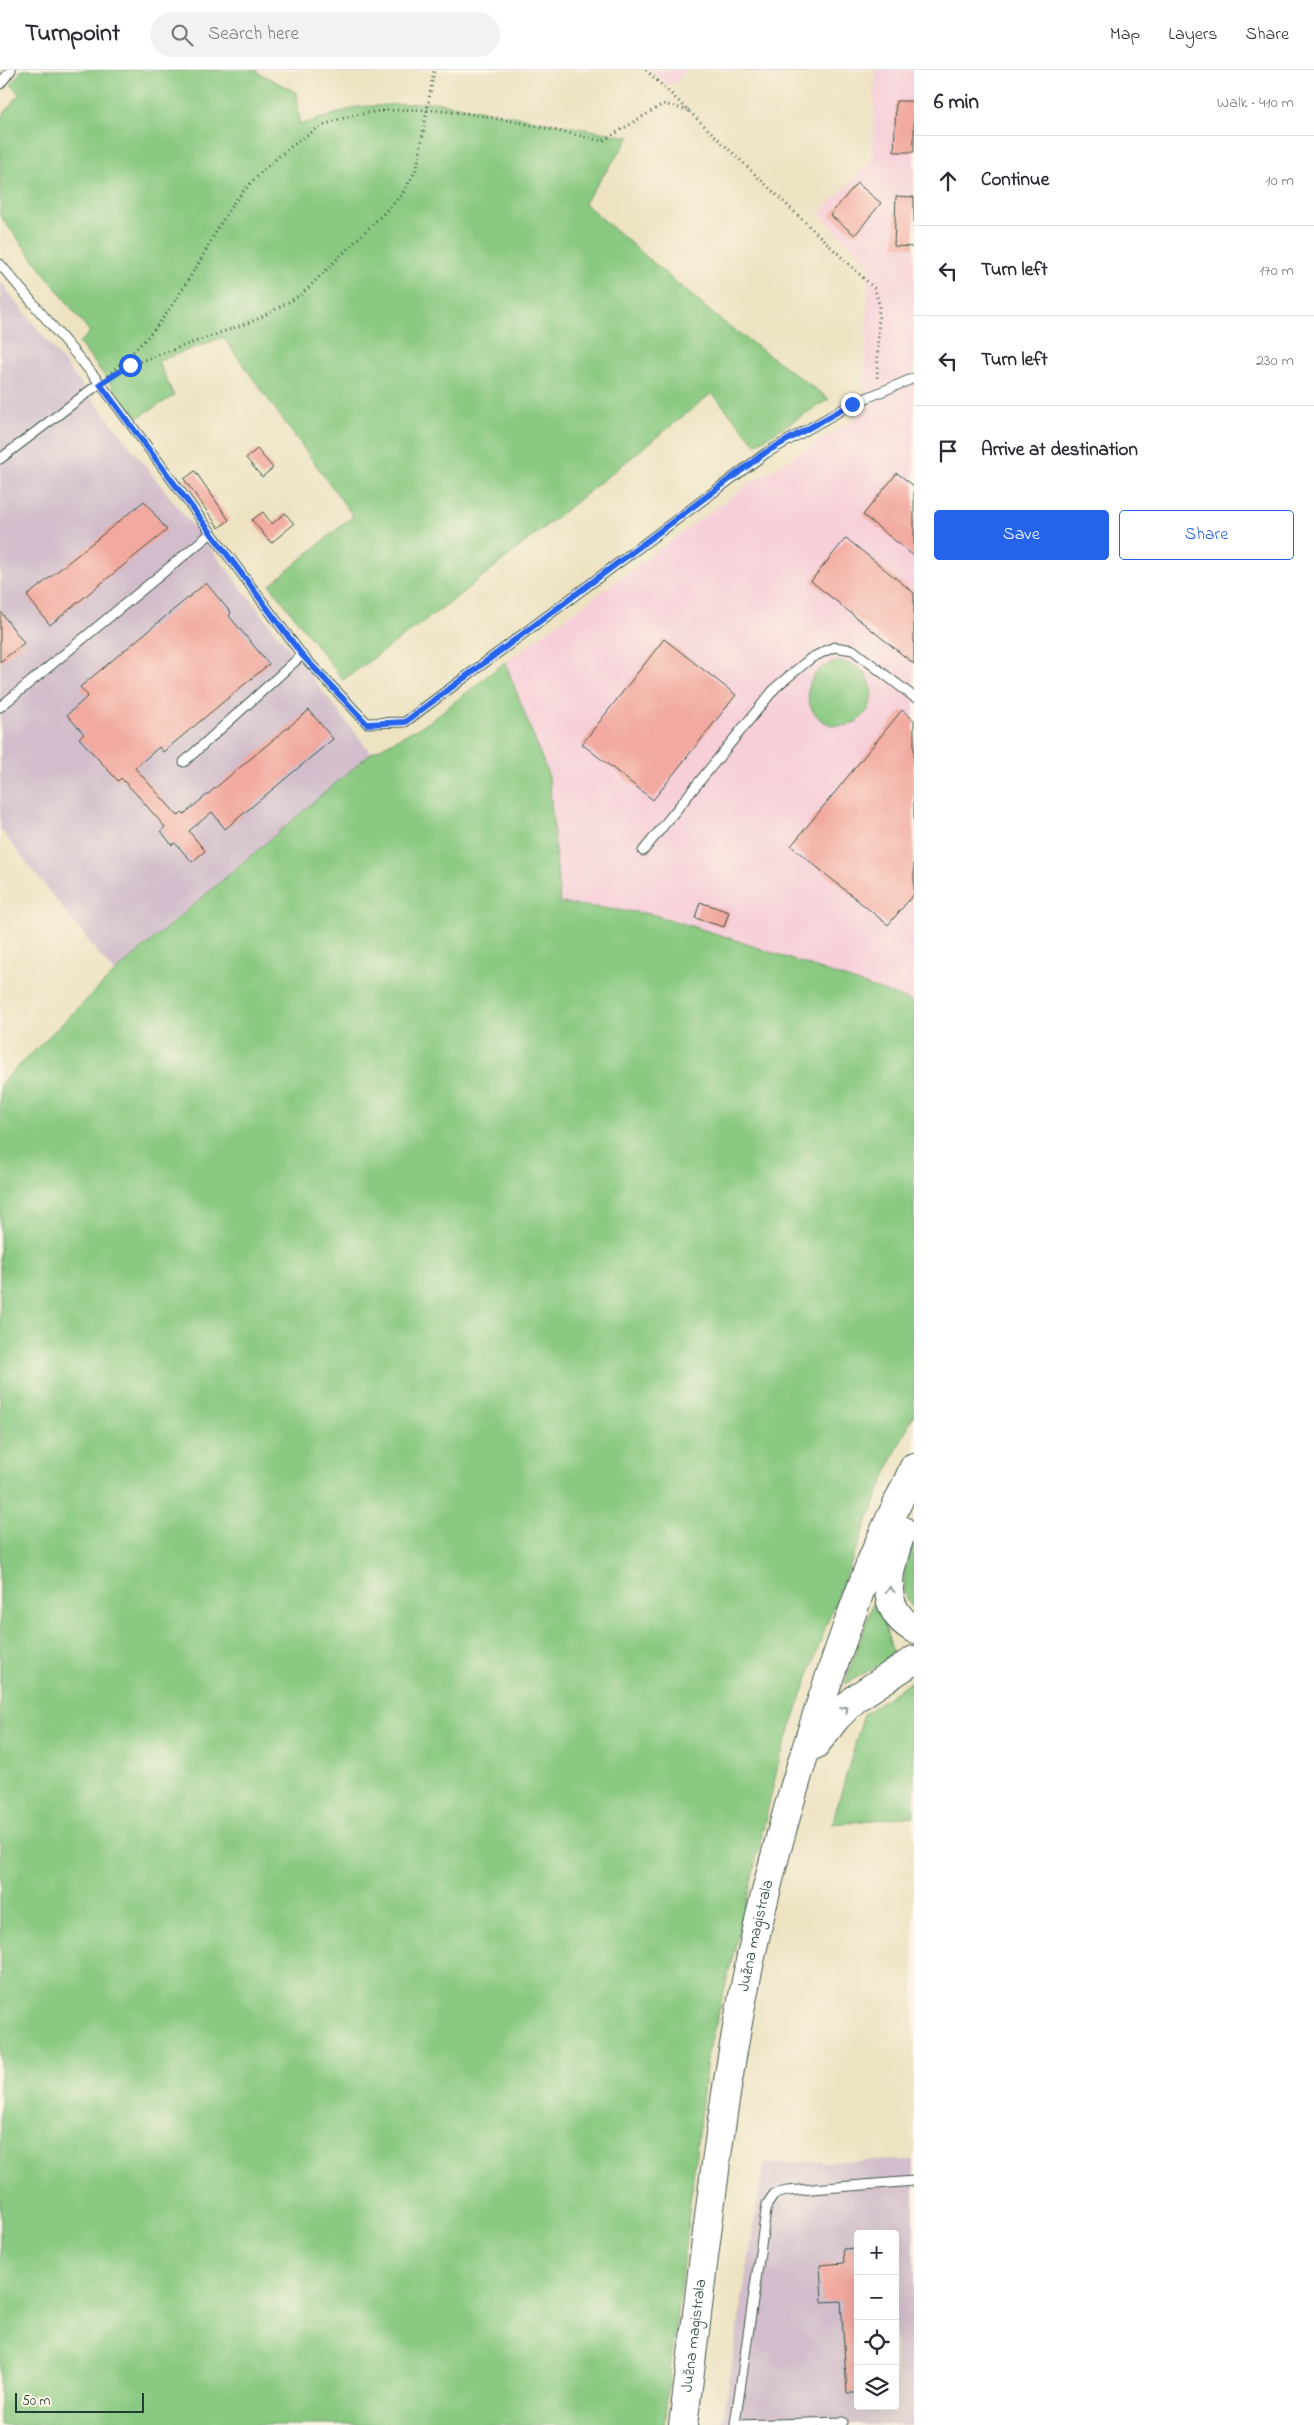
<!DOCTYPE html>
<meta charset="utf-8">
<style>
body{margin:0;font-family:"Indie Flower",sans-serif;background:#f2f2f3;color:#2b2b33}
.controls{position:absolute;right:15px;bottom:15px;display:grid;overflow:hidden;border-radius:5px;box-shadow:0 5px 20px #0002}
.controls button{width:45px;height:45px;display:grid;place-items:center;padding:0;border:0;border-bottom:1px solid #e1e1e2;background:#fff;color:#2b2b33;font:25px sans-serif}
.scale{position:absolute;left:15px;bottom:12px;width:129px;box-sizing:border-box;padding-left:5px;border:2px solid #1f3d34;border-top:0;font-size:14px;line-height:18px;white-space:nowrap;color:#1f3d34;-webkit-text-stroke:4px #fcf5e5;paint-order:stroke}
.stop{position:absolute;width:15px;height:15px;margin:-11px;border:4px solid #2563eb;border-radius:50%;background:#fff}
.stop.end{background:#2563eb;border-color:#fff;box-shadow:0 1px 5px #0008}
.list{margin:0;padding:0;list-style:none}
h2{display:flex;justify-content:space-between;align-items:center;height:65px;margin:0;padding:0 20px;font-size:21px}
h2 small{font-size:16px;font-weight:400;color:#7c7c81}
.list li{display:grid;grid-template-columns:32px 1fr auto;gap:15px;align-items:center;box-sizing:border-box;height:90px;padding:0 20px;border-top:1px solid #e1e1e2}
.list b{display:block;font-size:19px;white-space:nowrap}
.list em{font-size:16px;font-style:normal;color:#7c7c81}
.actions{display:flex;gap:10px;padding:15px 20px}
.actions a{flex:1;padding:11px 0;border:1px solid #2563eb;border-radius:5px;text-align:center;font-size:18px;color:#2563eb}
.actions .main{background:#2563eb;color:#fff}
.icon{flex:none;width:28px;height:28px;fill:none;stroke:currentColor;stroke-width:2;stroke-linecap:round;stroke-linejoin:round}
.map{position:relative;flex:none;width:914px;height:2355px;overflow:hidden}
header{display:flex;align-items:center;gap:30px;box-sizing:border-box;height:70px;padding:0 25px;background:#fff;border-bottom:1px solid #e1e1e2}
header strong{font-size:24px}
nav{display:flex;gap:28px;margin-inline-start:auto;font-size:18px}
.search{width:350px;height:45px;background:#f2f2f3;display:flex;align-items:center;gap:12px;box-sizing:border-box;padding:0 18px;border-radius:28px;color:#7c7c81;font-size:19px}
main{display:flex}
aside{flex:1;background:#fff}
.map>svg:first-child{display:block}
</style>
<header>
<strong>Turnpoint</strong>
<div class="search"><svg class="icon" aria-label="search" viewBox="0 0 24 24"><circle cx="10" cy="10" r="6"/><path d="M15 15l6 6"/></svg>Search here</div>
<nav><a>Map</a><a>Layers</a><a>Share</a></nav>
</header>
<main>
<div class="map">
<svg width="914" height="2355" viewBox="0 0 914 2355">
<rect width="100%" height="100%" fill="#fcf5e5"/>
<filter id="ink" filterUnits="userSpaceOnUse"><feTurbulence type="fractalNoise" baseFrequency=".02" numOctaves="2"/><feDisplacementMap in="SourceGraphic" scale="10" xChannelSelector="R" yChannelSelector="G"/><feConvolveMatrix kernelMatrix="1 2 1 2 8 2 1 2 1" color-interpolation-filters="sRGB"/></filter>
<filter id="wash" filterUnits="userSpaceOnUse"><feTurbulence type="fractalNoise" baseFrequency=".0096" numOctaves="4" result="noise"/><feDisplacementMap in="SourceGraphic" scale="20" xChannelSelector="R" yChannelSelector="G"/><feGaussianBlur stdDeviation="1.12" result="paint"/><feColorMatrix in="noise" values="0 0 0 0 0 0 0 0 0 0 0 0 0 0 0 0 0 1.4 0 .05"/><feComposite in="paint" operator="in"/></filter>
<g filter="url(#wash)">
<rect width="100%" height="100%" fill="#ede3c3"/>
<path fill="#f6cfd9" d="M650,0H685L676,12L668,15Z
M875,0H914V932L721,865L651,844L560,833L549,707L505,592L752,412L863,344L869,193L819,144L872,90Z"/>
<path fill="#d1bdcb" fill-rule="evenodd" d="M0,211L371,683L114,903L0,759Z
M914,2090V2355H722L764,2093ZM858,2164H895V2336H858Z"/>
<path fill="#89c981" stroke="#54835a" d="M22,0H257V2L297,23L300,55L357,37L434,32L630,67L584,133L714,245L829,329L756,374L712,323L452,531L343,610L270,515L353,446L223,267L158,291L174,326L137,348L79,273L90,262L0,146V49L19,24L11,14Z
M808 624a32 32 0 1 1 64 0a32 32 0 1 1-64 0Z
M505,592L549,707L560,833L651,844L721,865L914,932V1344L893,1387L827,1553L779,1691L742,1850L707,1988L664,2355H0V1014L114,903L371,683L429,652Z
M914,1471V1539C896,1520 906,1492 914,1471Z
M876,1525L894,1587L845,1614Z
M914,1609V1746L832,1754L864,1644Z"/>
<g id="blocks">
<path fill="#f2a99f" d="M896,31H914V82H894Z
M857,113L881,133L855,165L830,145Z
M896,126L914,127V177L894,176Z
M257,379L273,398L262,407L246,388Z
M195,401L229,450L219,458L184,409Z
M897,403L914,416V486L863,445Z
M144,431L167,460L50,555L27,526Z
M263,442L272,454L285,443L294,454L271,473L252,450Z
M846,468L914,523V594L811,511Z
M206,513L231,543L229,546L269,594L163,682L159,677L135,698L178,746L182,742L184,744L309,640L333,669L225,759L212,742L189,761L205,781L192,792L175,773L172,775L161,761L165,757L138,726L121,708L118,711L79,668L84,664L67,645L88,626L80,617Z
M0,541L24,573L0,592Z
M664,569L736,625L653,730L582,674Z
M902,640L914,650V824L888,855L791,776Z
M700,832L729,842L724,857L695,848Z
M858,2178V2323H847L841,2231L822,2232L820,2195L844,2193L843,2179Z"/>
</g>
</g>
<g filter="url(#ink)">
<use href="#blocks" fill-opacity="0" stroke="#3e5649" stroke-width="1"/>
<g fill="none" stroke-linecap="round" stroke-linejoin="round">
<g stroke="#3e5649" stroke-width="11">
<path id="service" d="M0,14L11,0
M0,194L100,313L302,585L367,653L405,652L766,383L852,334L914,308
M0,389L100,313
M0,637L210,464
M184,692L302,585
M643,781L776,617L811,588L834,577L853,580L914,627
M735,2354L767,2134L774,2124L787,2121L914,2111
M735,2355L843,2352"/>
</g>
<g stroke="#3e5649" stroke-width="30">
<g id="primary">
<path d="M902,1460C891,1495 874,1536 914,1559"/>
<path d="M815,1675L836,1648L856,1628L914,1590"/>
<path id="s1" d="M683,2355C702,2214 715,2071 742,1931C770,1782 817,1634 871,1492C884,1460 900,1429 914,1397"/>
</g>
</g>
<path stroke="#3e5649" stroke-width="3" stroke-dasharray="1 4" stroke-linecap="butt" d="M646,0L875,219L879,234L877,310
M108,306C122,292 138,278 151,263C167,245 181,221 194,201C207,180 218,156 232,135C254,106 302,61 337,50C420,24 520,53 603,71L663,34L691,41
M109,308L130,295L256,250L301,225L402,125L417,98L434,0"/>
<use href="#service" stroke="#fff" stroke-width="9"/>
<use href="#primary" stroke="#fff" stroke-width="28"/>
</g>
<defs><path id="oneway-chevron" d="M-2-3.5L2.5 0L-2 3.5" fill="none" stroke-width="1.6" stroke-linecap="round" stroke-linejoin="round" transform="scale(1.25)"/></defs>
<g stroke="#8f9e9a">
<use href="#oneway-chevron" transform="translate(890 1520) rotate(-95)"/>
<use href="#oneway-chevron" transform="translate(845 1639) rotate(-45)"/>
</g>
</g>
<g fill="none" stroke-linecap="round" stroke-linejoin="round" filter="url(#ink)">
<path stroke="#2563eb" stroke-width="6" d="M130,295L100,314L302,585L367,654L405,652L766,382L852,334"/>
</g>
<g text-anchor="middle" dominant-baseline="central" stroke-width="4" stroke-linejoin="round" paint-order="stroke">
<g font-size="16" fill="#1f3d34" stroke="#fcf5e5">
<text stroke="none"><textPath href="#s1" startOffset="495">Južna magistrala</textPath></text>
<text stroke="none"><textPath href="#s1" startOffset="90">Južna magistrala</textPath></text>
</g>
</g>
</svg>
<div class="controls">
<button>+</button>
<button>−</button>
<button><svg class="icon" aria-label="locate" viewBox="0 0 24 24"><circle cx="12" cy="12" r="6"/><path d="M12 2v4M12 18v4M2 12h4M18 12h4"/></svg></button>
<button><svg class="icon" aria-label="layers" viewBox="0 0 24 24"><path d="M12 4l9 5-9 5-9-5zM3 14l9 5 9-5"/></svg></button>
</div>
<div class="scale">50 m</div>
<div class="stop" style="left:130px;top:295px"></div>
<div class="stop end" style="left:852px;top:334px"></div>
</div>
<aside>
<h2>6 min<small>Walk · 410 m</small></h2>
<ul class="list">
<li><svg class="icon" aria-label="ahead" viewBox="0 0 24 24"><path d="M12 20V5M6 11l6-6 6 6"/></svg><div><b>Continue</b></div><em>10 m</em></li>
<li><svg class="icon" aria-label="left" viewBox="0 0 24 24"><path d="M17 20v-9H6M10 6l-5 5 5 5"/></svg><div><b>Turn left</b></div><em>170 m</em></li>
<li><svg class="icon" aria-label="left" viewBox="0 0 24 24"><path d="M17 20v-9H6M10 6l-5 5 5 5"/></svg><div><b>Turn left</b></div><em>230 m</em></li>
<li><svg class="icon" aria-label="arrive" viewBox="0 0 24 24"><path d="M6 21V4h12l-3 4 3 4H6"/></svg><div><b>Arrive at destination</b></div></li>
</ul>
<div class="actions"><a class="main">Save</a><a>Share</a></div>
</aside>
</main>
